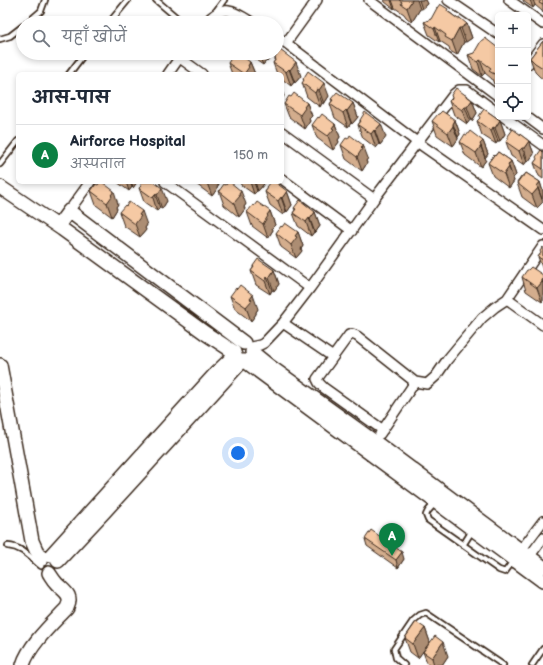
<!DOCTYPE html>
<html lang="hi">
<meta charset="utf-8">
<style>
body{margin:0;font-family:"Balsamiq Sans","Playpen Sans Deva",sans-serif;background:#f6f6f7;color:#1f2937}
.controls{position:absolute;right:12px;top:12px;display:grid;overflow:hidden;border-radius:6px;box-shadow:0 2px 6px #0003}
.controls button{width:36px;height:36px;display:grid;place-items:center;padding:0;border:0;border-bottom:1px solid #e0e1e3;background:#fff;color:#1f2937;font:20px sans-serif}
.you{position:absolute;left:238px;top:453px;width:14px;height:14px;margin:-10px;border:3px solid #fff;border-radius:50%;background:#1a73e8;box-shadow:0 0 0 6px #1a73e833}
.badge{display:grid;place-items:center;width:26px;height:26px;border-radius:50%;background:#0b8043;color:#fff;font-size:13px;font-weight:700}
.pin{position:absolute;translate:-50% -33px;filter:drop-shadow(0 1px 2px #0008)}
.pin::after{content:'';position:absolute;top:21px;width:14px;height:12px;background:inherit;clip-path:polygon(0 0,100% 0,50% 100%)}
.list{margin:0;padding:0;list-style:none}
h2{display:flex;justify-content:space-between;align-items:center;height:52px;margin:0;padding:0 16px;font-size:17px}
h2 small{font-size:13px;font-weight:400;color:#747a83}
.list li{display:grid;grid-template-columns:26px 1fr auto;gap:12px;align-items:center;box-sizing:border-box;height:60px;padding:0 16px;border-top:1px solid #e0e1e3}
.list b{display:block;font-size:15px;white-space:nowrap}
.list p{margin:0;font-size:13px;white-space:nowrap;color:#747a83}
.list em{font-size:13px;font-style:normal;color:#747a83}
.icon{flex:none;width:22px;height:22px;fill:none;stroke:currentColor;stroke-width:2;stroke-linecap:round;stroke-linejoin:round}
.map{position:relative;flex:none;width:543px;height:665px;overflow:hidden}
.search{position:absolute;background:#fff;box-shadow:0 2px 6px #0003;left:16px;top:16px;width:268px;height:44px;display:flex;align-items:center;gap:10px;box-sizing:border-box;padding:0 14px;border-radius:22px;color:#747a83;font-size:15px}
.panel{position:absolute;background:#fff;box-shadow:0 2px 6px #0003;left:16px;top:72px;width:268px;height:112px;border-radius:6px}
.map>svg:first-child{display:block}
</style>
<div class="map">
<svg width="543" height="665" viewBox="0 0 543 665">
<rect width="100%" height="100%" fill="#fff"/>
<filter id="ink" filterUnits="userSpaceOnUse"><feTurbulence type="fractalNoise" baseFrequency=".025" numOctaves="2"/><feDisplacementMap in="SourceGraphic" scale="8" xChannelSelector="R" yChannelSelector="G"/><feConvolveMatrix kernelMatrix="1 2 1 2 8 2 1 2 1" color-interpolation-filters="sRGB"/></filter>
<g filter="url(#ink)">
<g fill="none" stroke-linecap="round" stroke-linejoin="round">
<g stroke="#3b2a1e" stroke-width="8">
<path id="lane" d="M156,0L183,23
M216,11L224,0
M27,23L41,11L45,0
M109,23L128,0
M0,39L10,36L23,26
M69,74L85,53
M0,164L18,141
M435,503L428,511L426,515L428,520L499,570L505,572L513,561
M463,545L472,531
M8,546C22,547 30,557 41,566
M404,665L396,658L394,649L413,621L420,615L426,613L503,665
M532,665L543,649"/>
</g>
<g stroke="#3b2a1e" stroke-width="12">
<path id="street" d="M369,0L498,96
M448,0L498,34
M509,0L543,24
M206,23C222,2 235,12 253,23
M277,37L286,43L417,142L543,230
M286,43L317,0
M180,58L202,74
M528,64L543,44
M168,74L182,54
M504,117L543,145
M527,117L543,129
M282,132L374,199
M282,179L352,231
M165,182L310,288
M69,211L90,182
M543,246L507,299L543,325
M283,323L333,357
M251,347L260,345L264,343L283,323L310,288L374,199L454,94L459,90H467L498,113
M383,430L324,388L319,383L317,379L349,335L352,334L357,336L415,382L427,384L436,376L447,360L482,318L495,307L507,299
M380,434L415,382
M518,554L543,521
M526,561L543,538"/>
</g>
<g stroke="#3b2a1e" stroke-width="16">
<path id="secondary" d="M0,187L62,229L205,333L234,352
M58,226L69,211L244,343
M252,352L268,365L375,442L543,567
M245,361L543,581
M0,365L32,541L36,550L42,559
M51,555L216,373L235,355
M58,561L104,512L242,361
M23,665C29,645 53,623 67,608C73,595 65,592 57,584C53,580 51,576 49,573"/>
</g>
<use href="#lane" stroke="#fff" stroke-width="4.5"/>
<use href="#street" stroke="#fff" stroke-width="9"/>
<use href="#secondary" stroke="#fff" stroke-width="13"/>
</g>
<path fill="#d3ad8d" stroke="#3b2a1e" d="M384,0H426L428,4L422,9H420L412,22L406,17L404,14L395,8L394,9L385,2Z
M523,0H543V13L542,11L535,5L533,8L523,1Z
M449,12L458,19L467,24L472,38L466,42H464L457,55L450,51L449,47L440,41L439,42L429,35L424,22Z
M543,41V79L540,77L535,72L530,58Z
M498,48V87L494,84L492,79L485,73L482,76L473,69L468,55Z
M249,53H272V55L267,62L266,61L263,65L250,56Z
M235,56L250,62L255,74H232L228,63Z
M275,58L301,76L295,83L294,82L291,86L282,79V74H277L273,63L275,60Z
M303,79L329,96L324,104L322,103L320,107L307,97L302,83L304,81Z
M291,97L307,103L312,116L309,119L310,121L305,129L289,117L284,104Z
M331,99L353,103L358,117L352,124L351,123L348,127L335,118L330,104L332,101Z
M472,100L477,113L472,121L470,120L467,124L454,115L449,101Z
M319,118L335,124L340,137L338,140L339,142L333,150L317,138L312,125Z
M480,118L500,120L505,134L500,141H498L496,144L482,135L477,121Z
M360,120L386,137L380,145L379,144L376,148L363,138L358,125L360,122Z
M455,120L460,134L458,137V139L453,146L437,135L432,121Z
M483,141L488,154L485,158L486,160L481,167L465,155L460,142Z
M529,141L534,154L528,162L527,161L524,165L511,156L506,142Z
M341,145L368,158L366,161L367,163L362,171L346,159Z
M498,152L511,161L516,175L513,178L514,181L509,188L493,176L488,163L494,155L495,156Z
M543,152V179L539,176L534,163Z
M526,173L540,182L543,192V198L542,199L543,202L537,208L522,197L517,183L522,176H524Z
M117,182H137L133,188L132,187L129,191Z
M195,182H218L219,184L217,187V189L212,196L196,184Z
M240,182H263L264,184L258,191H257L254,194L241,185Z
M141,184L167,201L162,209L160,208L157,211L144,202L139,188L141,186Z
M266,187L287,191L292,205L287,212L286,211L283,215L270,205L265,192L267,189Z
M91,191L118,204L116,207L117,209L112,217L96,205Z
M219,191L246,204L244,207L245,209L239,217L224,205Z
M254,206L270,211L275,225L272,228L273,230L268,238L252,226L247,212Z
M294,208L315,212L320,226L315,233L314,232L311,236L298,226L293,213L295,210Z
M119,212L147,225L145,228L146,230L140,237L124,226Z
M282,227L298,232L303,246L301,249L302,251L296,258L281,247L276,233Z
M543,247V270L538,257L541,253Z
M253,266L274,270L279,284L274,291L272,290L270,294L256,285L251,271L253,268Z
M543,275V283L542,279L543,283V301L542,302L526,291L522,277Z
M230,296L258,309L256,312V314L251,321L235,309Z
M365,539L404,559L398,568L367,546Z
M425,628L430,642L418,658L410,652L405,638Z
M423,652L448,656L442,665H428Z"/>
<path fill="#ac8d73" stroke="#3b2a1e" d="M391,0H392L395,8L394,9Z
M412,0H417L420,9L412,22L407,8Z
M419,0H426L428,4L422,9Z
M530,0H533L535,5L533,8Z
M467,24L472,38L466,42L461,28Z
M435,27L440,41L439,42L434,29Z
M459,28L464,42L457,55L452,41Z
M258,53H263L266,61L263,65Z
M264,53H272V55L267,62Z
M480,60L485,73L482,76L478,62Z
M250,62L255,74H244Z
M296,62L301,76L295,83L290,70Z
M289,69L294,82L291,86L286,72Z
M498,71V81L496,75Z
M324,83L329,96L324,104L319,90Z
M317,89L322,103L320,107L315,93Z
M282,90L284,96L282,99Z
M472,100L477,113L472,121L467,107Z
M307,103L312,116L309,119L310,121L305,129L300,115L304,107Z
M353,103L358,117L352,124L347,111Z
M465,107L470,120L467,124L462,110Z
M346,110L351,123L348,127L343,113Z
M455,120L460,134L458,137L453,124Z
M500,120L505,134L500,141L495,128Z
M335,124L340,137L338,140L339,142L333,150L328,136L332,128Z
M381,124L386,137L380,145L375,131Z
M453,126L458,139L453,146L448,133Z
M493,127L498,141L496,144L491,131Z
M374,130L379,144L376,148L371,134Z
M483,141L488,154L485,158L480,144Z
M529,141L534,154L528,162L524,148Z
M363,145L368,158L366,161L367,163L362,171L357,157L361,148Z
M481,146L486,160L481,167L476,153Z
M522,148L527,161L524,165L519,151Z
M511,161L516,175L513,178L508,165Z
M509,167L514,181L509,188L504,174Z
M126,182H130L132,187L129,191Z
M131,182H137L133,188Z
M207,182H218L219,184L217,187V189L212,196L207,183Z
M250,182H254L257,191L254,194Z
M255,182H263L264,184L258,191Z
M540,182L543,192V198L542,199L537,186Z
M162,188L167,201L162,209L157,195Z
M538,188L543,202L537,208L532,195Z
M114,191L118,204L116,207L117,209L112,217L107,203L111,195Z
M241,191L246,204L244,207L245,209L239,217L234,203L239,194Z
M287,191L292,205L287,212L282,198Z
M155,194L160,208L157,211L153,198Z
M281,197L286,211L283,215L278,201Z
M142,211L147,225L145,228L146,230L140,237L135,224L139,215Z
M270,211L275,225L272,228L273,230L268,238L263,224L267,215Z
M315,212L320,226L315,233L310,219Z
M309,218L314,232L311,236L306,222Z
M298,232L303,246L301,249L302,251L296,258L291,245L295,236Z
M274,270L279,284L274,291L269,278Z
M267,277L272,290L270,294L265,281Z
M542,282L543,283V301L542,302L537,288Z
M253,295L258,309L256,312V314L251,321L246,307L250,299Z
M402,552L404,559L398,568L396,560Z
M425,628L430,642L418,658L413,644Z
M443,642L448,656L442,665H434L432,658Z"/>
<path fill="#f5c9a4" stroke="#3b2a1e" d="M399,0H412L407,8L401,4L402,2Z
M541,0H543V5L539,3Z
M440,4L448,9L447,11L458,19L460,18L467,24L461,28H459L452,41L445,37L446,35L435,27L434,29L424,22L431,19L437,8Z
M485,38L498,48V71L496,75L489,71L491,68L480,60L478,62L468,55L474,53L481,41Z
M543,41V68L535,63L530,58Z
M280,50L296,62L290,70L289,69L286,72L273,63L276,59L275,58Z
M237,53H238L250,62L248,66L249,67L244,74L228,63L233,55L235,56Z
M308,71L324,83L319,90L317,89L315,93L302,83L304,80L303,79Z
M456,88L472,100L467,107H465L462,110L449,101L452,98L451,95Z
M337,92L353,103L347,111L346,110L343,113L330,104L333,100L331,99Z
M294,93L307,103L304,107L305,108L300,115L284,104L289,96L291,97Z
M484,109L500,120L495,128L493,127L491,131L477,121L480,118L479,116Z
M442,111L455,120L453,124V126L448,133L432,121L438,114H439Z
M365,112L381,124L375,131L374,130L371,134L358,125L361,121L360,120Z
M322,114L335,124L332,128L334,129L328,136L312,125L318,117L319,118Z
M513,129L529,141L524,148H522L519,151L506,142L508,139V136Z
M470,131L483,141L480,144L481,146L476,153L460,142L465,134L467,135Z
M350,135L363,145L361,148L362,149L357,157L341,145L346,138L348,139Z
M541,150L543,152V169L534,163L537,159L536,157Z
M498,152L511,161L508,165L509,167L504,174L488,163L494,155L495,156Z
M526,173L540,182L537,186L538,188L532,195L517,183L522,176H524Z
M100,182H102L114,191L111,195L112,196L107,203L91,191L96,184L98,185Z
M142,182H154L162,188L157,195L155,194L153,198L139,188L142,185L141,184Z
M228,182H230L241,191L239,194L240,196L234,203L219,191L224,184L226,185Z
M270,182H275L287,191L282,198L281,197L278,201L265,192L268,188L266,187Z
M300,200L315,212L310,219L309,218L306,222L293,213L296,209L294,208Z
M129,202L142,211L139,215L141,216L135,224L119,212L125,205L126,206Z
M257,202L270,211L267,215L268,216L263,224L247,212L253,205L254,206Z
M285,223L298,232L295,236L297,237L291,245L276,233L281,226L282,227Z
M543,247V260L538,257L541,253L540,251Z
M258,259L274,270L269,278L267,277L265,281L251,271L254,267L253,266Z
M531,267L543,275V278L542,279V282L537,288L522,277L527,270H528Z
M240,285L253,295L250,299L252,300L246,307L230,296L236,288L237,289Z
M371,530L402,552L396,560L365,539Z
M416,622L425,628L413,644L405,638Z
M435,636L443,642L432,658L423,652Z"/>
</g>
</svg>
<div class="controls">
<button>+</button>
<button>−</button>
<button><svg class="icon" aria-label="locate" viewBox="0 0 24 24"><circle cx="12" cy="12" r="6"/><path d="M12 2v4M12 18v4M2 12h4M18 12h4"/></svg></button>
</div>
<div class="you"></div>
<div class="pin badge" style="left:392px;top:556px">A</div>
<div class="search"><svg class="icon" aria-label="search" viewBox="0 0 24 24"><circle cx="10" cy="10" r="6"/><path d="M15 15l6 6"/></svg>यहाँ खोजें</div>
<section class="panel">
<h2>आस-पास<small></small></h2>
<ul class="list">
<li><span class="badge">A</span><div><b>Airforce Hospital</b><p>अस्पताल</p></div><em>150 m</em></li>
</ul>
</section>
</div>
